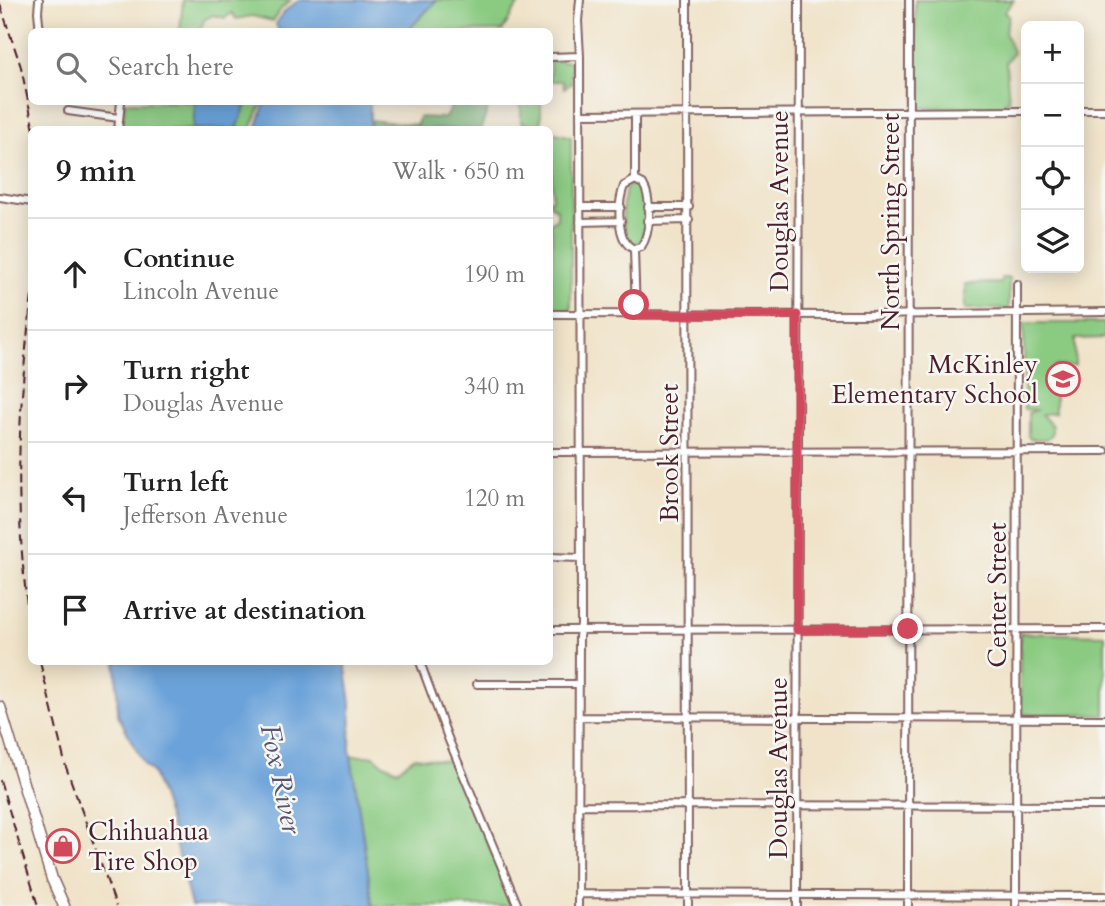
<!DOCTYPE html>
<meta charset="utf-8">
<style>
body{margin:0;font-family:Cardo,serif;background:#f2f2f2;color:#222}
.controls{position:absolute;right:21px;top:21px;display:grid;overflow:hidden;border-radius:10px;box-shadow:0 4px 18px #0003}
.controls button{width:63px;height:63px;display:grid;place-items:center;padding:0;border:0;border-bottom:2px solid #e0e0e0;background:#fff;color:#222;font:35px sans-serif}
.stop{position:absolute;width:21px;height:21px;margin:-16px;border:5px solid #d1495b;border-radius:50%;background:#fff}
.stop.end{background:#d1495b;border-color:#fff;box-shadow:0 2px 7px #0008}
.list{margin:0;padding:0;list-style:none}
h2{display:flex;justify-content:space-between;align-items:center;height:91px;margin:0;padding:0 28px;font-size:30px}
h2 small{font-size:23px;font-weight:400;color:#767676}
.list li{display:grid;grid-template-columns:46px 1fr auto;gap:21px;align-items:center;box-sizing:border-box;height:112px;padding:0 28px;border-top:2px solid #e0e0e0}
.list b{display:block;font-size:26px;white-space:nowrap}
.list p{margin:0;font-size:23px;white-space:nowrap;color:#767676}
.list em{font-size:23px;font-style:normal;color:#767676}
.icon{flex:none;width:38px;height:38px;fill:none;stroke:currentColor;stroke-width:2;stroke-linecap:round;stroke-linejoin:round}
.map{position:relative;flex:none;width:1105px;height:906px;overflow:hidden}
.search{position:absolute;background:#fff;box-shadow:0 4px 18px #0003;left:28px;top:28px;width:525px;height:77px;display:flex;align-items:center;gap:18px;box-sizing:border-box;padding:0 24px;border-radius:10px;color:#767676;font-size:26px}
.panel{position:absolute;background:#fff;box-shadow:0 4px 18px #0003;left:28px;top:126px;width:525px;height:539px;border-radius:10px}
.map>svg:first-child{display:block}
</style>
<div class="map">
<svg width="1105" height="906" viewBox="0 0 1105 906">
<rect width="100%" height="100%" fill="#f6f6f2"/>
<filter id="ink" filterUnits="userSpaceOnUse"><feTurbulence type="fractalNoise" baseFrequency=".0143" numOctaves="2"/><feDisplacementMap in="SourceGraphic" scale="14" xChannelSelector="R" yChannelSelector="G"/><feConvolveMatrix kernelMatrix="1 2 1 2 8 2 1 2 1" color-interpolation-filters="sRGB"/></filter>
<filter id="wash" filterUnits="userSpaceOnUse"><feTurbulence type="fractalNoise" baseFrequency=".00686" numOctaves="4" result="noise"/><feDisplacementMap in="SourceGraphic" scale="28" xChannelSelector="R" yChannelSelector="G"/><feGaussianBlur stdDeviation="1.57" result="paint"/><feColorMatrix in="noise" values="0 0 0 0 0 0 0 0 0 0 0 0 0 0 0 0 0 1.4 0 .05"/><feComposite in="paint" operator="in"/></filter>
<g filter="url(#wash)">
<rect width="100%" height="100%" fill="#f0e3c9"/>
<path fill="#8aca81" stroke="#6a7456" stroke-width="2" d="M183,0H291L281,9L273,21L252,16L236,19L232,13L225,18L213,15L204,20L200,31H180Z
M437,0H521L502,31L407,32Z
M915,0H1014L1004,12L1009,16L1005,32L1013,52L1006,62L1009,101L1004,102V106L921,108L916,105Z
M550,60L571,62V84L564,88L563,81H550Z
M125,102H262L251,129L121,130Z
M521,102H541V125L521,123Z
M552,132L571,137V310H550L552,229L550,228V223L557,218V210L550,204V199H552Z
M634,184L644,190C646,207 647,225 641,241L634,244L626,237C623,222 620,198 628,186Z
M1001,278H1009V309H965V284L1001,283Z
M1024,323H1105V338L1075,339V366H1055V413L1041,414L1052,426V434L1047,439H1030L1028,436V413L1037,410L1024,409Z
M1020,633L1105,635V715L1020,714Z
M351,756H374L382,763L397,770L415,757L454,762L514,906H373Z"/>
<path fill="#6fae6f" stroke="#5c664d" stroke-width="2" d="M453,102H490L481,129L370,130L371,120L417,125L419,117L445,118Z"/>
<path fill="#6ba2d9" stroke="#5a6082" stroke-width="2" d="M299,0H437L407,31H279L276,24L285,11Z
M195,102H247L237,129H193Z
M265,102H370V129H256Z
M116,662H345L351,703L350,749L373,906H191L169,819L153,773L144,764L118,715Z"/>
</g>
<g filter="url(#ink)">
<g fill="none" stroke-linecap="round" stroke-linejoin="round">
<g stroke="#846462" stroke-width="10">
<path id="minor" d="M39,0L38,12L40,32
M687,0L688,906
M550,57L580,56
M1079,110H1105
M68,111L119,118
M580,114L1026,111
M118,130L121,102
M635,180V114
M0,197L32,202
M580,207H621
M648,207H689
M647,221L689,220
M580,222L621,221
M634,249C615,241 618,202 624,186L635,180
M634,249L641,247C651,233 652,199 643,184L635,180
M634,249L636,315
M550,314L860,315L1105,312
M550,452L1105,451
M550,557L580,558
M550,630L1105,629
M420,662L448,738L518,906
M477,684H579
M579,717L1105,719
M579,805L1105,806
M578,894L1105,896
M578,906L579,637L581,624L580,56L578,21L580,0
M797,906L799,0
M908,906L909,0
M1016,906L1017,284"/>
</g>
<g stroke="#846462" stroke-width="13">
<path id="primary" d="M0,707L52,879L64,906"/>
</g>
<use href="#minor" stroke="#fff" stroke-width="6"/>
<use href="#primary" stroke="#fff" stroke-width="10"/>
<path stroke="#4a1f2b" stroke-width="2" stroke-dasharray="10 5" stroke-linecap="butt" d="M0,4L21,67L34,130
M32,296C17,413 13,521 32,638
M40,662L66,767L116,906
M0,780L38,906"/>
</g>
</g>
<g fill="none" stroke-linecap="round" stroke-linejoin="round" filter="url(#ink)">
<path stroke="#d1495b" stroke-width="9" d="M634,305L636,315H797V630L908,629"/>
</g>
<defs>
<g id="school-ring" transform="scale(1.75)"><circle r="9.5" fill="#f6f6f2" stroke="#d1495b" stroke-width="1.5"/><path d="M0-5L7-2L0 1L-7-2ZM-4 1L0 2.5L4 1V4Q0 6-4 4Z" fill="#d1495b"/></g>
<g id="shop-ring" transform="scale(1.75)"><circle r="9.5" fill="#f6f6f2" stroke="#d1495b" stroke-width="1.5"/><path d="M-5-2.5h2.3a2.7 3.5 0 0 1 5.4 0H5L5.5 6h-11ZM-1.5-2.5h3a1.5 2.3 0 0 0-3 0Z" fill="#d1495b"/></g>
</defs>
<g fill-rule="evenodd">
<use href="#school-ring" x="1063" y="379"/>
<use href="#shop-ring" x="63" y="846"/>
</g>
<g text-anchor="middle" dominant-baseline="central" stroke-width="5" stroke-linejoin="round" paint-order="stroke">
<g font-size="26" fill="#4a1f2b" stroke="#f6f6f2">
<text transform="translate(779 201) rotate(-90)">Douglas Avenue</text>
<text transform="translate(890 222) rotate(-90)">North Spring Street</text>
<text transform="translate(669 453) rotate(-90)">Brook Street</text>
<text transform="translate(997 595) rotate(-90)">Center Street</text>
<text transform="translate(778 768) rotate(-90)">Douglas Avenue</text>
</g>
<g font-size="26" fill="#4a1f2b" stroke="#f6f6f2" text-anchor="end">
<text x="1038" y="364">McKinley<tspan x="1038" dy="30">Elementary School</tspan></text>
<text x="88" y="831" text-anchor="start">Chihuahua<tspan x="88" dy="30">Tire Shop</tspan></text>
</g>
<g font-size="28" font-style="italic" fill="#575371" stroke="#f6f6f2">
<text transform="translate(281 779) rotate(78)">Fox River</text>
</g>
</g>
</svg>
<div class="controls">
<button>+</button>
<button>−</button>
<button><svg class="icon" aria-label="locate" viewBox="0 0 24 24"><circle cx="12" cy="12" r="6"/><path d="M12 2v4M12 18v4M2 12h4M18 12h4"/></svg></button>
<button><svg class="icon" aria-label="layers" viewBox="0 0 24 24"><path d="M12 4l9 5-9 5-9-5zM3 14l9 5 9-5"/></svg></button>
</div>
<div class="stop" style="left:634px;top:305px"></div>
<div class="stop end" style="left:908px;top:629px"></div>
<div class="search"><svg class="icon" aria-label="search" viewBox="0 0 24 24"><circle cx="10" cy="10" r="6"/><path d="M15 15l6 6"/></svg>Search here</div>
<section class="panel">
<h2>9 min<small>Walk · 650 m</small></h2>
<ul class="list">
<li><svg class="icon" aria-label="ahead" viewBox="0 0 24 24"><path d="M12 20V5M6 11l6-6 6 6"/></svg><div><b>Continue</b><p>Lincoln Avenue</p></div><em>190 m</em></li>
<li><svg class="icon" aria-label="right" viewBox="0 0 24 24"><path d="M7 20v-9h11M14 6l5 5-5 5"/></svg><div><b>Turn right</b><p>Douglas Avenue</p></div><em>340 m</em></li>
<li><svg class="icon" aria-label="left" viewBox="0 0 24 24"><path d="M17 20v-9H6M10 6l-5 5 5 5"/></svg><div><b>Turn left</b><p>Jefferson Avenue</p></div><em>120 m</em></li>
<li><svg class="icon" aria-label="arrive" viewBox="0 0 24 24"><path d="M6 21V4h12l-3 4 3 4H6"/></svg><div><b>Arrive at destination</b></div></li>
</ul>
</section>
</div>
